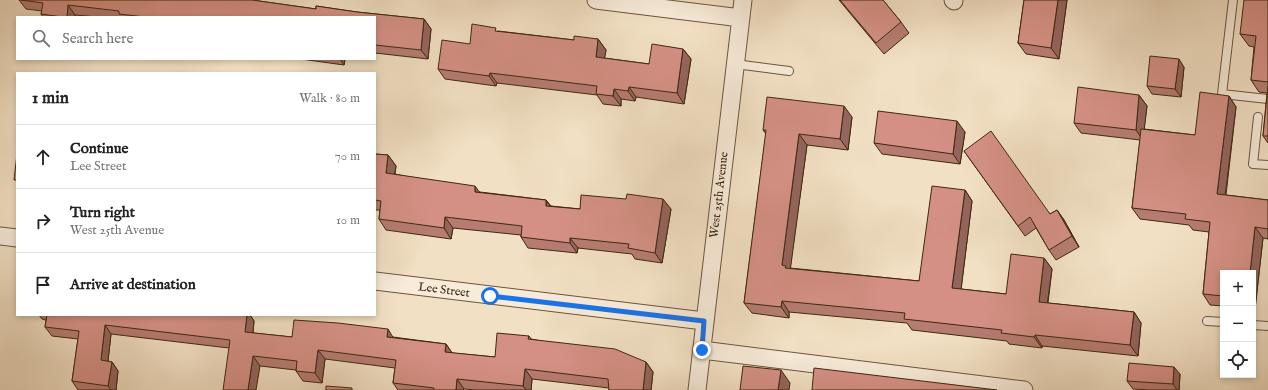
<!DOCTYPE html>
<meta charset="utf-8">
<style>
body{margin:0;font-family:"IM FELL English",serif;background:#f6f6f6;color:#222}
.controls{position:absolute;right:12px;bottom:12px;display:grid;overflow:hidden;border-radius:0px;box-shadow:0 2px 6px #0003}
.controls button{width:36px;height:36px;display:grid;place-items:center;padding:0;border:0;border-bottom:1px solid #e0e0e0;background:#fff;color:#222;font:20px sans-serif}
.stop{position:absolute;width:12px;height:12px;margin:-9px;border:3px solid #1a73e8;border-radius:50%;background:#fff}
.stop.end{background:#1a73e8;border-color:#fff;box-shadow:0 1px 4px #0008}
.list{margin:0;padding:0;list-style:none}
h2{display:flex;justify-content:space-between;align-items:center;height:52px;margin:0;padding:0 16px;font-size:17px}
h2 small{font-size:13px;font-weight:400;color:#767676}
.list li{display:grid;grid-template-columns:26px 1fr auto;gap:12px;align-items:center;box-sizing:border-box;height:64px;padding:0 16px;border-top:1px solid #e0e0e0}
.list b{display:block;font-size:15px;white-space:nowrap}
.list p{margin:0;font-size:13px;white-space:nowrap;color:#767676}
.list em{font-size:13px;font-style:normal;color:#767676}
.icon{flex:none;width:22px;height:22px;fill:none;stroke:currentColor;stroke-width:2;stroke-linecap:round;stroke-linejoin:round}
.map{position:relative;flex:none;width:1268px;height:390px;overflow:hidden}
.search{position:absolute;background:#fff;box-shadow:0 2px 6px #0003;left:16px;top:16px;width:360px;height:44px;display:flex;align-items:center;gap:10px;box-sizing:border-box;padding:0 14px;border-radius:0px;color:#767676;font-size:15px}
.panel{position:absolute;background:#fff;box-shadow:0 2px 6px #0003;left:16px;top:72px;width:360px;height:244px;border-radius:0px}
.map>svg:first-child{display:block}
</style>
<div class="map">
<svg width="1268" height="390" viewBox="0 0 1268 390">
<rect width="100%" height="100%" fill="#f2e0c4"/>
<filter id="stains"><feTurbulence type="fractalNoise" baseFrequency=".005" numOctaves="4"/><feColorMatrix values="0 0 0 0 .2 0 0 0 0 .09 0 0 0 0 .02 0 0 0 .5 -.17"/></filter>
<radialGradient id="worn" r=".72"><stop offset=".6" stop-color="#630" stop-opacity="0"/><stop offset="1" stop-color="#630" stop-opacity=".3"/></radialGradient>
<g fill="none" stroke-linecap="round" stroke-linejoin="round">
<g stroke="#6c563c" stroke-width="10">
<path id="service" d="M1233,0L1222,94L1268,99
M735,64L789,71
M1258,117L1253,164L1268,165
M1207,321L1223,322
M1253,325L1268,326"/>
</g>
<g stroke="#6c563c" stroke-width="19">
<path id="minor" d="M596,0L741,18
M953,0L954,1
M0,236L17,238
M375,281L704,321
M702,350L1024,390
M697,390L743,0"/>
</g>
<use href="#service" stroke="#f7ebd9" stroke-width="8"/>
<use href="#minor" stroke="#f7ebd9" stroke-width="17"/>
</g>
<path fill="#b67c72" stroke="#3f280f" d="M19,0H252L316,9V6L357,12L424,19L431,29L428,59L375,53V17H97L75,15V17H43L41,14L42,11L26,9Z
M839,0H883L901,22L909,33L884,54Z
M1024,0H1067L1059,59L1026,54L1018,43Z
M1268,0V143L1263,136L1267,93L1259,92L1251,80L1254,47L1249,46L1240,34Z
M498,31L574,40L598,39L606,50L604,58L649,64L683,49L691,59L684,104L636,97L635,101L621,99V106L603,104L597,95L497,83L496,86L445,79L438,69L470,44Z
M301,59H345L344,65Z
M1184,67L1181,97L1152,94L1147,86Z
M1139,95L1147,106L1144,129L1195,135L1229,96L1236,107L1226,195L1268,200V239L1263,238L1255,309H1253V273H1223V306L1210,305L1203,294L1209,232L1193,230L1189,225L1140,219L1132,208L1140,140L1081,133L1074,123Z
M852,117L848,150L807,145L790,268L919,281L965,190L972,201L961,289L1006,294L1044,258L1052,269L1048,303L1134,312L1141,323L1138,356L1042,346V348L1009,344L1007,341L912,330L907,323L789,312V318L752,313L744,303L766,134L763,130Z
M965,132L960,164L882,154L874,143Z
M964,151L1050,214L1057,210L1064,220L1079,247L1056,260L1049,250L1036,228L1025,236Z
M375,154L388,155L396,166L395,174L480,192L546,200L551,206L580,209H671L662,263L635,259L632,254L578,248L577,253L528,248L521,237V235L453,228L451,239L386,230L379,219L380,210H375Z
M39,315H250L254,321L253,333L292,337H393L446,344L452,353L495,357L529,336L531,339L646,362L653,372L651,390H609V388L532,379L531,390H476L464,389L463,390H398L393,383L395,368L325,359L322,383L303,381L296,371V370L260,366L229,348L111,334L108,361L112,362L118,371L116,390H78L72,381L78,339L52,336L45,327L46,320L42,319Z
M1180,374L1179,390H1151L1133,389L1127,381Z"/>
<path fill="#94655d" stroke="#3f280f" d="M1058,0H1067L1059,59L1051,48Z
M68,5L75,15V17H67Z
M424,19L431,29L428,59L421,50Z
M598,39L606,50L603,68L596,57Z
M683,49L691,59L684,104L677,93Z
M340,59H345L344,65Z
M1179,59L1184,67L1181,97L1175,89Z
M490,73L497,83L496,86L489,76Z
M629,87L636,97L635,101L628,91Z
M614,89L621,99V106L613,96Z
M1139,95L1147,106L1143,140L1136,130Z
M1229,96L1236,107L1224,205L1217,194Z
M844,106L852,117L848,150L840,139Z
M957,121L965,132L960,164L953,154Z
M799,134L807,145L790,272L782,265Z
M388,155L396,166L393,183L386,173Z
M475,186L483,197L475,192Z
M965,190L972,201L960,298L952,288Z
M663,199L671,209L662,263L655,253Z
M546,200L553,210L546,206Z
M1057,210L1064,220L1079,247L1072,236Z
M445,217L453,228L451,239L444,228Z
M1255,227L1263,238L1255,309L1253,306V273H1250Z
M570,238L578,248L577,253L570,243Z
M1044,258L1052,269L1046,313L1039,302Z
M782,301L789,312V318L781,307Z
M1134,312L1141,323L1138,356L1130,345Z
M247,315H250L254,321L252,341L245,332Z
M105,325L111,334L107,370L101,360Z
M388,329L394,339L387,337Z
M1035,335L1042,346V348L1034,337Z
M446,344L453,354L445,352Z
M318,350L325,359L322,383L315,373Z
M253,356L260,366L256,390H248Z
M112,362L118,371L116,390H111L108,386Z
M646,362L653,372L651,390H643Z
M1174,367L1180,374L1179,390H1177L1173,384Z
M525,369L532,379L531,390H526L523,386Z
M781,370L790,383L789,390H778Z
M457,379L464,389L463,390H456Z"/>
<path fill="#d49085" stroke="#3f280f" d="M21,0H252L316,9V6L357,12L424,19L421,50L375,45V17H145L119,14V11L68,5L67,17H62L41,14L43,3Z
M840,0H883L901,22L876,43Z
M1024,0H1058L1051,48L1018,43Z
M1244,0H1268V82L1251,80L1256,36L1240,34Z
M472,24L496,28L495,31L574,40V36L598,39L596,57L649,64L652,44L683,49L677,93L629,87L628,91L614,89L613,96L596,94L597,86L490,73L489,76L438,69L442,40L470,44Z
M1150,56L1179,59L1175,89L1147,86Z
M1268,86V136H1263Z
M1078,87L1139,95L1136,130L1074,123Z
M1200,92L1229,96L1217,194L1268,200V229L1255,227L1250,273H1223V296L1203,294L1210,222L1185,219L1186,214L1132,208L1141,129L1195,135Z
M767,97L844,106L840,139L799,134L782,265L786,266L785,268L919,281L932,186L965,190L952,288L1006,294L1011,254L1044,258L1039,302L1134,312L1130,345L1035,335L1034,337L1001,333L1002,330L904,319L905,313L782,301L781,307L744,303L766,130H763Z
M878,111L957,121L953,154L874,143Z
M991,131L1050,214L1057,210L1072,236L1049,250L1030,217L1018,226L964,151Z
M17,154V180H14Z
M375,154L388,155L386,173L475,186V192L546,200V206L580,209L581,195L626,199L627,194L663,199L655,253L628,248L629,244L570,238V243L521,237L522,226L445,217L444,228L379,219L381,201L375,200Z
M47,315H247L245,332L292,337L294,320L338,323L388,329L387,337L446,344L445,352L495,357L497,333L529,336L528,339L615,349L646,362L643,390H609L608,379L525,369L523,386L457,379L456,390H434V388L393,383L396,360L318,350L315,373L296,371L297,361L253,356L248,390H223L230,340L105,325L101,360L112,362L108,386L72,381L79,331L45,327Z
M1129,363L1174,367L1173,384L1127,381Z
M743,366L781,370L778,390H740Z
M814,368L997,390H812Z
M326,386L352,388V390H326Z"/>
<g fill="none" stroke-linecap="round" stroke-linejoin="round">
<path stroke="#1a73e8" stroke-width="5" d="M490,296L704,321L702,350"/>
</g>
<g text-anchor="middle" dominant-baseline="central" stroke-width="4" stroke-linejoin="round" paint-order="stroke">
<g font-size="12" fill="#3f280f" stroke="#f7ebd9">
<text transform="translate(719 195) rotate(-83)">West 25th Avenue</text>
<text transform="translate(444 290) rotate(7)">Lee Street</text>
</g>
</g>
<rect width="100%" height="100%" filter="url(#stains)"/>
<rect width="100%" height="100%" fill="url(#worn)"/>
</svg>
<div class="controls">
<button>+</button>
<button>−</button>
<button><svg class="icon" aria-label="locate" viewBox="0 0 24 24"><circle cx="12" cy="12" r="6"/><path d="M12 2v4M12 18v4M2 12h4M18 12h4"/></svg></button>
</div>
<div class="stop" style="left:490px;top:296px"></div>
<div class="stop end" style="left:702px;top:350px"></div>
<div class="search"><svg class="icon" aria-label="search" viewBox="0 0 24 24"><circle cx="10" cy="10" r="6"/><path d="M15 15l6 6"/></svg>Search here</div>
<section class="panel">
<h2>1 min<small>Walk · 80 m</small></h2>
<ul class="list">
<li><svg class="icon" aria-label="ahead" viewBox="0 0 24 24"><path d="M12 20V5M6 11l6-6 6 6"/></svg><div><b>Continue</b><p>Lee Street</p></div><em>70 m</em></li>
<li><svg class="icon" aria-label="right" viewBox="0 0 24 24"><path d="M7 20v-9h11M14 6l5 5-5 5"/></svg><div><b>Turn right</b><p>West 25th Avenue</p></div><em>10 m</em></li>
<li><svg class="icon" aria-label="arrive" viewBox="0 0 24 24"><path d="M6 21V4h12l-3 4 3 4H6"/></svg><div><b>Arrive at destination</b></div></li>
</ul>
</section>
</div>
